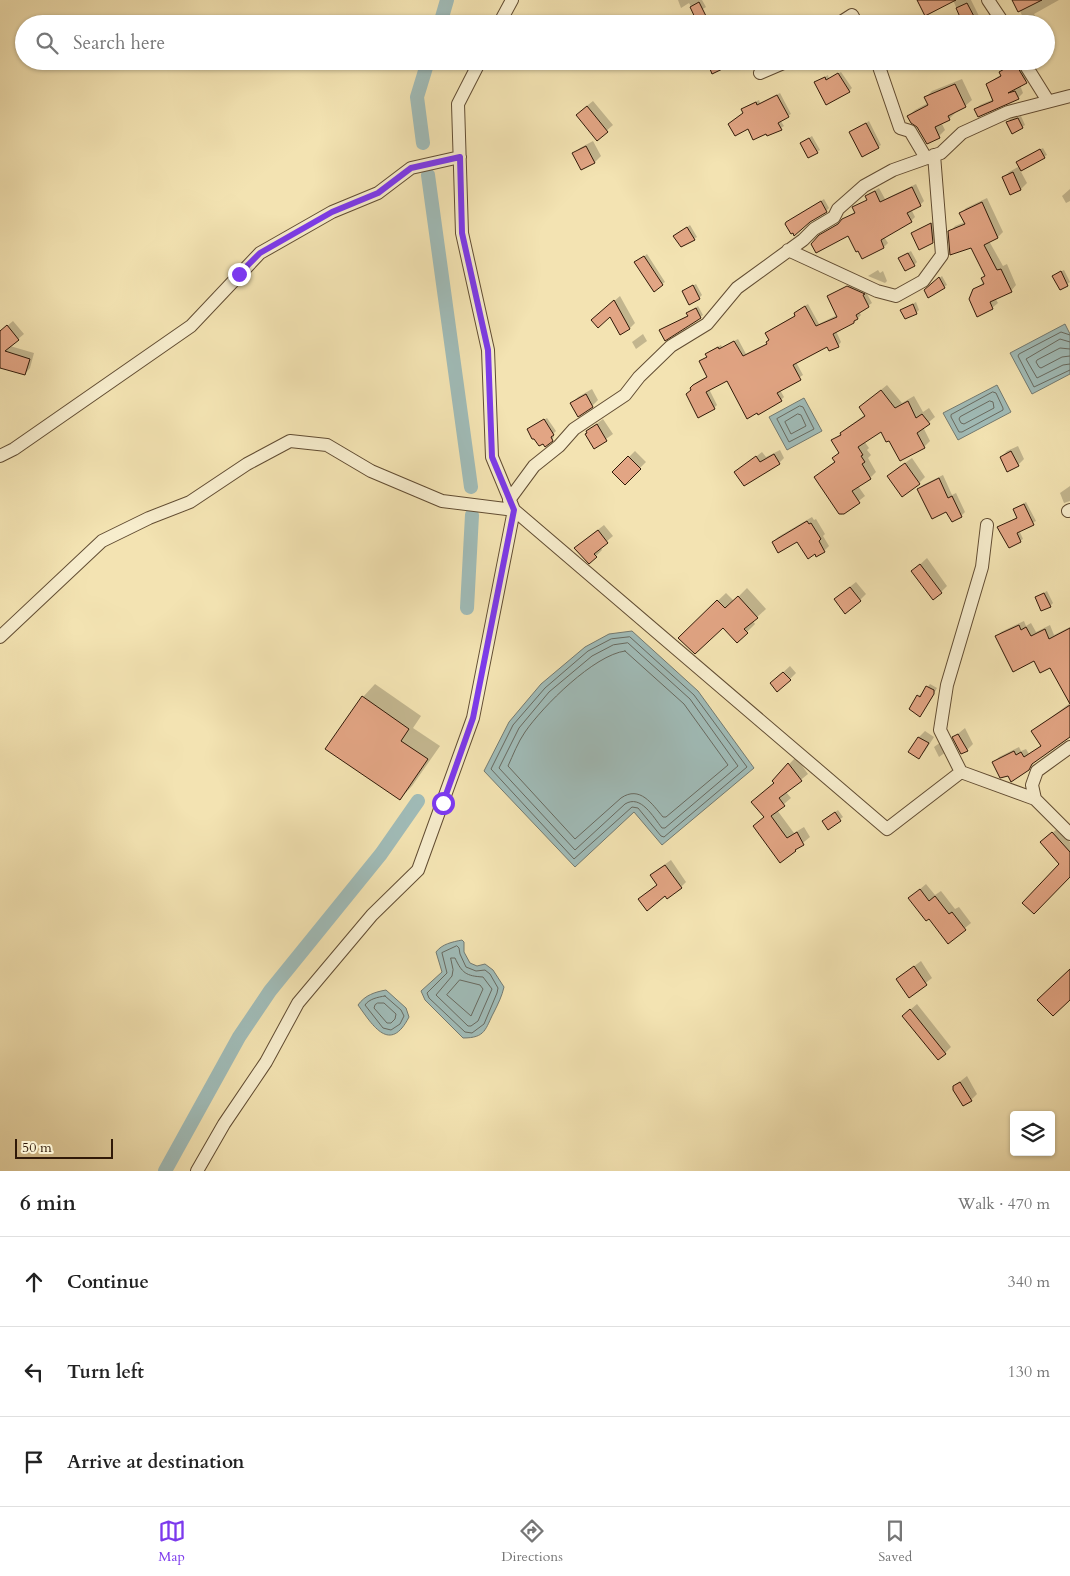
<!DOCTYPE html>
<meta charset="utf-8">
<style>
body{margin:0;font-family:Cardo,serif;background:#f6f6f6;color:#222}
.controls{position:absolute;right:15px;bottom:15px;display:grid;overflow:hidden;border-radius:5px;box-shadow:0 1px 4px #0004}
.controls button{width:45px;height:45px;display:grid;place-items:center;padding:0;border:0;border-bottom:1px solid #e0e0e0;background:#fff;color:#222;font:25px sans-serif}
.scale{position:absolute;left:15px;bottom:12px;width:98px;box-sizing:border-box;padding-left:5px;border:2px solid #301908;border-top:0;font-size:14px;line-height:18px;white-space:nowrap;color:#301908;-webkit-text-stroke:4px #f7edcd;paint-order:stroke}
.stop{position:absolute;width:15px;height:15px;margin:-11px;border:4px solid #7c3aed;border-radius:50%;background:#fff}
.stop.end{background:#7c3aed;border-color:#fff;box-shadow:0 1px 5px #0008}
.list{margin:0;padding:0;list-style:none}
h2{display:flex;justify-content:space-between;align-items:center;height:65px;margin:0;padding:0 20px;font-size:21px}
h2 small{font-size:16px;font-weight:400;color:#767676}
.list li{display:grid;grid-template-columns:32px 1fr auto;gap:15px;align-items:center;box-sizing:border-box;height:90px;padding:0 20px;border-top:1px solid #e0e0e0}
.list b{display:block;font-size:19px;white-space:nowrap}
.list em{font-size:16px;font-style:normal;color:#767676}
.icon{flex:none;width:28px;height:28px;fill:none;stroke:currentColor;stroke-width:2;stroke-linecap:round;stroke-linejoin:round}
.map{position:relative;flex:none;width:1070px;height:1171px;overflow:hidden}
.search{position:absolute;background:#fff;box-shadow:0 1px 4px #0004;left:15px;right:15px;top:15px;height:55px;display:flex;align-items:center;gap:12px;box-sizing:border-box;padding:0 18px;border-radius:28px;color:#767676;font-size:19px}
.sheet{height:335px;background:#fff}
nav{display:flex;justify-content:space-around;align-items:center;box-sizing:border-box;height:70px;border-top:1px solid #e0e0e0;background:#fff;font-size:14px;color:#767676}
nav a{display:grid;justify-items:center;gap:2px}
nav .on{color:#7c3aed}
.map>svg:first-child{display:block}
</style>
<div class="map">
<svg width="1070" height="1171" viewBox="0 0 1070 1171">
<rect width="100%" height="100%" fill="#f3e3b2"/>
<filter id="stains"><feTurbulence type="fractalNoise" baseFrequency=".004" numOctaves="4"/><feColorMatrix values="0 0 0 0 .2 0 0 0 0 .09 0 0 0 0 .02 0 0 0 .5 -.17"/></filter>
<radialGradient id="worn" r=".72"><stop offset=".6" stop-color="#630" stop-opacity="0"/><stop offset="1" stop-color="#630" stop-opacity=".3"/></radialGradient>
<path fill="#a0bbb7" stroke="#737a71" d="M1065,324L1070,334V374L1032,394L1010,353Z
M997,385L1011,412L958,440L943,413Z
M804,398L822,431L787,450L769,417Z
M632,631L698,691L754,768L662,845L634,812L575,867L484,771L509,722L541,684L585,647L609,634Z
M462,940L464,942V952L470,963L477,966L485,964L493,970L504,987C502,996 498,1004 494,1012C485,1029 486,1038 463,1038L425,1000L421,991L442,972L436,952C442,944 452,942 462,940Z
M386,990L406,1008L409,1017C390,1054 373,1026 358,1005C365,995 375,992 386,990Z"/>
<path fill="#0003" d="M678,0H702L706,7L695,14L689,3L681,8Z
M918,0H971L981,20L978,24H963L953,0Z
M1015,0H1059L1034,14L1039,24H1026Z
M739,61H751L742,66Z
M1016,61H1022L1031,77L1020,85L1023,93L1018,98L976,109L980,105L994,99L987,84L1002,74L1001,72L1005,67Z
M841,72L852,88L849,91L817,81L828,75L829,79Z
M962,79L972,100L965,106L955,111V113L949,119L941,122L945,130L939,136L928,142L918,126L908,116L915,110L928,103L925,98L932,91Z
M780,93L791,114L780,120L784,126L781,128L766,132L729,124L744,112L742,109L745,107L759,100L760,103Z
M593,101L613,125L597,139L583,109Z
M1021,116L1025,125L1022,127L1008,122L1010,119Z
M869,121L881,145L878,147L853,130Z
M812,136L820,150L817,152L804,141Z
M593,141L601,156L595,162L582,169L574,154L580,148Z
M1043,148L1047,155L1020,170L1027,183L1021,189L1011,193L1003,178L1009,172L1020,166L1018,162L1020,159Z
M916,184L924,201L920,205L911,209L915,217L911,221L884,237L888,243L884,247L849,234L812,244L825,232L856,211L854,208L868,199L867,197L870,193L879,188L885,199Z
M1070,189V201L1066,203L1062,196Z
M987,198L1003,232L998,237L989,241L1003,266L1007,264L1016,285L1011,291L995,298L998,303L992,308L974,290L984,282L986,275L971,247L950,232L955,226L965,222L961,213L966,208Z
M824,199L829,208L826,211L787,222Z
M933,222L935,239L932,242L915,231Z
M690,225L697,237L694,239L674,236Z
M911,251L917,262L914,265L902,256Z
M647,254L665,282L662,284L639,260Z
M878,270L880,273L883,271L887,281L885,283L868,276Z
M1064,270L1070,282L1060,289L1056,274Z
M942,276L947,285L929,296L928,287Z
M696,284L702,295L699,298L686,289Z
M851,284L866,292L872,303L859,312L861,315L854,322L836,331L841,342L838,346L828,345L796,362L803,375L780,390L784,397L781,400L728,379L709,389L717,405L714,408L692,390L691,388L697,382L708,376L701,361L708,356L706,354L710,351L721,345L722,347L738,339L746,354L768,343L770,339V330L796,315L795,313L798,310L808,304L819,324L837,315L829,297Z
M620,296L635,323L630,328L611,315H598Z
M916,302L919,310L916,313L902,310Z
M698,306L703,315L700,317L661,330L689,315L688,313L691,311Z
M13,321L24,334L10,346L34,353L30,368L25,374L0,367V332Z
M643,334L647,341L636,349L632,342Z
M887,385L902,403L914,396L923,412L929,408L935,417L923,427L930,441L924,447L889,439L881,430L864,441L869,448L867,450L871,455L868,458L876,472L870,478L858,486L865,496L841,515L815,477L835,461L833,458L839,452L833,441L848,427L866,414L860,407Z
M592,389L598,400L592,406L572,403L578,397Z
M547,418L556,431L553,434L554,437L552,440L528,429Z
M603,419L613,434L595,447L587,431Z
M1018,446L1024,459L1018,465L1001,457L1007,451Z
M780,450L784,458L779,463L736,472L762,452L766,457Z
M635,451L646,462L625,483L614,472Z
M912,458L925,477L919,483L895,470Z
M943,475L952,495L956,493L965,512L961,516L947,510L919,489L923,485Z
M1070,486V501L1064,503L1060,493Z
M1026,502L1036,521L1019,530L1023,539L1010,547L999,527L1018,517L1014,509Z
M812,517L814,520L816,519L825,534L823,536L829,546L824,551L798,540L773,542L778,537Z
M604,525L613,536L600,547L602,550L596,556L575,548Z
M927,558L947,586L941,592L913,571Z
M856,582L866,594L860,600L842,593Z
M747,588L766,609L753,621L755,624L737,642L723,627L688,629L726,593L734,601Z
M1047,591L1053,603L1050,606L1036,597Z
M1024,621L1026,626L1031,623L1036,632L1050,625L1054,635L1070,627V702L1050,666L1034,659L997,637L1001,632Z
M790,666L796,673L790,679L778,677Z
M375,684L421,716L413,728L440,746L412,786L400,799L363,697Z
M930,684L937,688L924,711L918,696L921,694H922Z
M1070,703V734L1035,761L1028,769L994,762L999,757L1019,747L1021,751L1026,749L1029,754L1042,745L1033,731Z
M965,728L973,744L967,750L954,737Z
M925,731L934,737L925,751L919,757L910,752L919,737Z
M941,742L946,752L939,757L934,747Z
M796,757L808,774L786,792L791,798L777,810L794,833L804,827L810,837L781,861L765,816L753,802L775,782L773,781Z
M838,810L843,817L828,828L826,818Z
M1058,828L1070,842V875L1042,842Z
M671,860L686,882L681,887L645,894L658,884L657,870Z
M926,884L935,895L941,891L955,909L959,907L971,923L948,942L929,917L910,898Z
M921,961L932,978L909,996L897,979Z
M917,1004L951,1047L945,1053L910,1010Z
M967,1076L977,1094L971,1100L953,1087Z"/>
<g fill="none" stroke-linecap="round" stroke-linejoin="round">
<path stroke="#686a60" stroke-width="1" d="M1070,335L1061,332L1019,354L1018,356L1034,387L1070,370
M1070,342L1060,339L1026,359L1037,378L1063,365L1070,364
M1070,349L1060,348L1037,360L1036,362L1039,367L1041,368L1062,357L1070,356
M993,392L996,393L1003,408V410L962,432H959L951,417V415Z
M990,401L993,402L994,408L964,424L961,423L959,419L960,417Z
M800,406L803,407L814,429L789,442L777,419Z
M798,414L801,415L806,426L791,434L785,422Z
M630,637L694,695L747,767L664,837L661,836L638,808L632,807L574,859L491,769L513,725L545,688L588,651L611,639Z
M628,643L690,699L738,766L665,828H662C653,817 641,794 625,804L575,850L499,768L519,728L549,692L592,656L613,645Z
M625,651L684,704L728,765L666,817H663C652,804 640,785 621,798L575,839L508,766C513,755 518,742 525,732C543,706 594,655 625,651Z
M457,946L459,948L460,954L466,967L476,971L485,970L490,974L498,988L497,993L484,1024L472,1033L465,1032L429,998L427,993L447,973L442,953Z
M451,958H455C462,973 466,976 483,977L492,989L478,1021L471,1026H468L436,995L452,976L453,970Z
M460,980L480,985L483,989L471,1016L447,995Z
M385,996L401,1010L404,1016L400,1024L391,1030L383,1028L365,1005C369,999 378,997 385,996Z
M378,1003H384L396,1014L395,1019L391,1023H387L374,1008L375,1005Z"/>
<path stroke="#a0bbb7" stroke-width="14" d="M440,24L447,0
M423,143L417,97L428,61
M428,175L471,487
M467,608L472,515
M165,1171L239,1037L270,991L381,854L418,801"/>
</g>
<path fill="#e2a584" stroke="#301908" d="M917,0H956L925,16Z
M1012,0H1042L1018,12Z
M699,2L710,24H698L690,7Z
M967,3L978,24H963L956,8Z
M715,61H739L712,74L708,64Z
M1015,63L1027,83L1008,93L1015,91L1019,99L978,117L974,109L993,101L986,84L1001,76L999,72Z
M838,73L850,92L826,105L814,82L825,77L826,80Z
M955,84L966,107L948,116L950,120L935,127L940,138L927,144L917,127L911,123L907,116L928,105L924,97Z
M777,95L789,117L778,123L782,130L767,136L766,134L753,140L748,129L735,136L728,124L743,113L741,109L756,102L757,105Z
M587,106L608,132L597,141L576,115Z
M1018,118L1023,128L1012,134L1006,122Z
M866,123L879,148L862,157L849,132Z
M809,138L818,153L808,158L800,143Z
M586,146L595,163L581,170L572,153Z
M1040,149L1045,158L1021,171L1016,162Z
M1013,172L1021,190L1010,195L1002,177Z
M912,187L921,206L907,213L912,222L881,240L884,248L862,259L858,251L856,252L848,236L816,253L811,244L819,235L838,224L842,219L855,213L852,207L867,200L865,196L875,191L880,202Z
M821,201L827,212L810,222L794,236L793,233L791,234L785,224L786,222Z
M982,202L998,238L984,245L997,270L1001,269L1012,292L990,302L993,309L977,317L969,299L973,289L984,284L981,278L985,276L971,248L950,255L948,231L965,224L959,213Z
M931,223L933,243L919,250L911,233Z
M687,227L695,240L681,247L673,236Z
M908,253L915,266L905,271L898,258Z
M644,256L663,285L654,292L634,262Z
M1061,271L1068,286L1060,290L1052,276Z
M939,277L945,288L928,298L924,290Z
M693,285L700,299L689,305L682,291Z
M847,286L865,294L863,295L869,307L856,315L858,319L854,321V323L833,334L839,347L829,351L827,347L793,365L801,380L777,393L782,401L758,415L757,413L747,419L727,381L706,392L715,409L698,418L686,394L691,390L690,388L693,385L707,377L699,361L707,357L705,354L718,347L719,349L734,341L743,356L767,344L766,342L769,340L765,333L795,316L794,313L805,306L816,326L837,317L827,296Z
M614,300L630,329L620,335L610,317L598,328L591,320Z
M913,304L917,314L905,319L900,310Z
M696,308L701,318L665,341L659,330L688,316L686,313Z
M7,325L19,340L5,351L30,359L25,375L0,368V331Z
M881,390L895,408L908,401L916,418L922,414L930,424L917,433L925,448L900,461L889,441L886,442L881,432L858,447L863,455L861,456L865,462L862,464L871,479L852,491L860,503L844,514H839L814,477L835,462L832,458L839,453L831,440L841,435L840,433L865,416L859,407Z
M586,394L593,407L578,417L570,403Z
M544,419L554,435L551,437L553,441L545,447L543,444L539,446L534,439H532L527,429Z
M597,424L607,441L594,449L585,434L587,433L586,431Z
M1011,451L1019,466L1007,472L1000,457Z
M774,454L780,464L744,486L734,472L756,456L760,462Z
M628,456L641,469L625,485L612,472Z
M905,463L920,484L902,497L887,476Z
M939,478L948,498L952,496L962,517L952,522L946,512L932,519L917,489Z
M1024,504L1034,525L1017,533L1021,542L1009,548L997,527L1017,518L1013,509Z
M807,521L809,524L811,523L821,539L819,541L825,552L816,557L815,554L808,559L797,542L778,553L772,542Z
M598,530L608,543L594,554L597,557L589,564L574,548Z
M920,564L942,593L933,600L911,571Z
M850,587L861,601L845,614L834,599Z
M1044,593L1051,607L1041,611L1035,597Z
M738,596L758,618L744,629L748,633L737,643L723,628L695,654L678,638L717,600L725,608Z
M1019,625L1021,630L1026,627L1031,636L1045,629L1049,639L1070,628V704L1050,668L1040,673L1034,661L1013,672L995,636Z
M783,672L791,680L777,692L770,683Z
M926,686L934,690V694L920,717L909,709L917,695L920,697Z
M362,696L409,729L401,741L428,759L400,800L325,749Z
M1070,705V737L1032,764L1029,770L1011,782L1008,776L1000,778L992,762L1014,751L1016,755L1021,752L1024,757L1041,746L1031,731Z
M958,734L968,751L961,754L952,737Z
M918,737L929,743L919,759L908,752Z
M788,763L802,781L779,798L785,806L771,816L787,838L797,832L804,845L795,850L796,851L780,863L753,826L764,817L751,802L774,783L772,781Z
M835,812L841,821L828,830L822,821Z
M1052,832L1070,852V877L1034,914L1022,903L1059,864L1040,842Z
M665,865L682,888L667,899L665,896L647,911L638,899L657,885L650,875Z
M920,889L929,901L935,896L949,914L952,912L966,930L948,944L929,919L926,921L908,898Z
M914,966L927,985L909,998L896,979Z
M1070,969V1000L1053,1016L1037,1000Z
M910,1009L946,1054L938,1060L902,1016Z
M960,1082L972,1101L963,1106L953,1090V1086Z"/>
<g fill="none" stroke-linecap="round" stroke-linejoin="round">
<g stroke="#614c32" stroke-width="14">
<path id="street" d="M988,0L1004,24
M499,24L512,0
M838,24L852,15L857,24
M877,61L900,128L910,131L926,158
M1023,61L1048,101
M760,73L788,61
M788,250L877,291L896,296L923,281L942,255L934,155
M0,456L14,449L191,326L260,253L332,212L378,193L411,168L460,157
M509,500L534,466L559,446L574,429L625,395L639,377L671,346L707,324L737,288L803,240L814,229L834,217L838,209L864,186L893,170L941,153L962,133L1008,112L1070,96
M1068,511L1070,510
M0,637L102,541L149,518L190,502L247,464L290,441L327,445L371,471L442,501L514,510L887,829L961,772L1035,799
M1070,747L1037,771L1032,785L1035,799L1070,834
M961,772L940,730L947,685L982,567L987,525
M197,1171L224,1124L266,1062L298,1003L372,915L418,870L473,718L514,510L492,457L488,350L462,233L458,104L480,61"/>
</g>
<use href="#street" stroke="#f7edcd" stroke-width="12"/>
</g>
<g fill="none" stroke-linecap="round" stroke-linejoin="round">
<path stroke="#7c3aed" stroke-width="6" d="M239,274L260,253L332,212L378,193L411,168L460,157L462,233L488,350L492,457L514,510L473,718L443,803"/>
</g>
<rect width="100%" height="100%" filter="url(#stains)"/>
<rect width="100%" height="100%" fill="url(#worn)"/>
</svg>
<div class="controls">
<button><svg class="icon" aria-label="layers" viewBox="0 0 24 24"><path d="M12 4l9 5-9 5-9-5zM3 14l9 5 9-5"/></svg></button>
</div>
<div class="scale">50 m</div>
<div class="stop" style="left:443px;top:803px"></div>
<div class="stop end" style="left:239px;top:274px"></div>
<div class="search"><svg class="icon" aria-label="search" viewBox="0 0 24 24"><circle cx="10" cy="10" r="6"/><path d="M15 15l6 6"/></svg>Search here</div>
</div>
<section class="sheet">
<h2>6 min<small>Walk · 470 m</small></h2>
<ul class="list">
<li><svg class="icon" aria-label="ahead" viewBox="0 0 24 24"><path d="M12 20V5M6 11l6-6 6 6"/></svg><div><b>Continue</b></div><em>340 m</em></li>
<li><svg class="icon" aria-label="left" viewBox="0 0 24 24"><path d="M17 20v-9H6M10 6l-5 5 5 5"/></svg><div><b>Turn left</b></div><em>130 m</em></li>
<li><svg class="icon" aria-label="arrive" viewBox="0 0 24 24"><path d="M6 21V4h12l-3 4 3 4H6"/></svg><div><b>Arrive at destination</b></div></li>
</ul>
</section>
<nav>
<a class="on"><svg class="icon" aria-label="map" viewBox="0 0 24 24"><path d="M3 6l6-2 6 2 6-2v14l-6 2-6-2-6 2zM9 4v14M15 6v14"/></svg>Map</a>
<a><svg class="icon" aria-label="directions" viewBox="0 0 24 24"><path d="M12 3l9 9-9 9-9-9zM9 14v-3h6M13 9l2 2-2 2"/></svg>Directions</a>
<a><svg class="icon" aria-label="saved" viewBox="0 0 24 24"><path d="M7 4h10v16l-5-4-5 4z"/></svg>Saved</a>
</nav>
